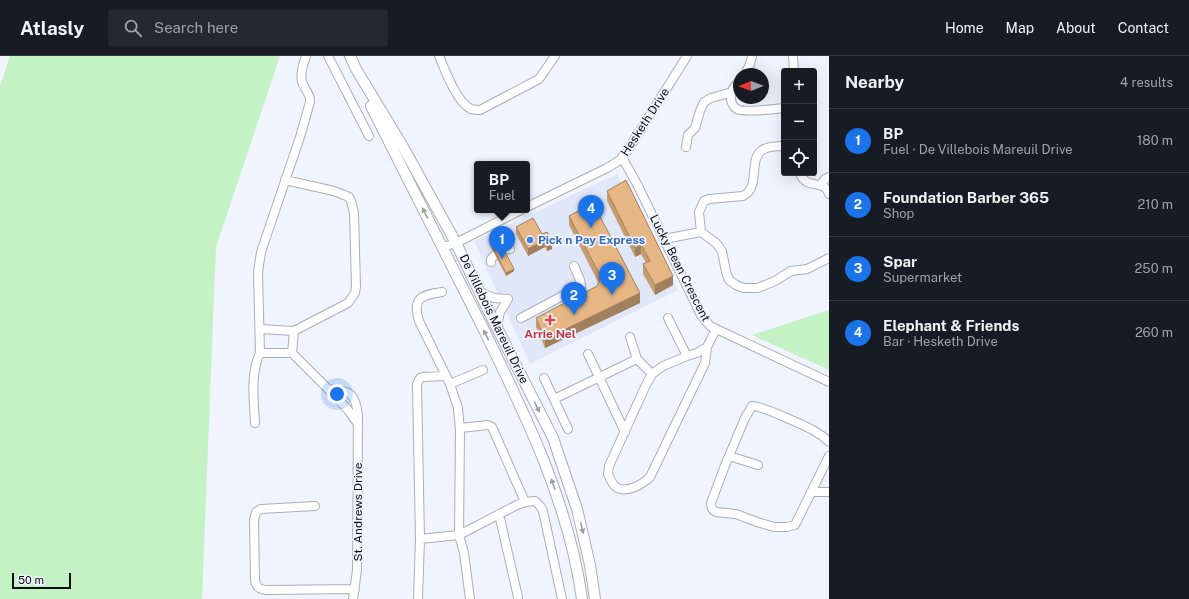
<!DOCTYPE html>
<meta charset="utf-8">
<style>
body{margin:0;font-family:"Public Sans",sans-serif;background:#242831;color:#f1f3f6}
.controls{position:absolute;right:12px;top:12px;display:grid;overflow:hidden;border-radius:4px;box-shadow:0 4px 16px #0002}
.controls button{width:36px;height:36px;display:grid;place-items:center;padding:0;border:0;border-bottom:1px solid #363941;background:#171b24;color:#f1f3f6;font:20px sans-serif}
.compass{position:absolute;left:733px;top:12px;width:36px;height:36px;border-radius:50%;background:#171b24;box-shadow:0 4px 16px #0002;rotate:269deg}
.scale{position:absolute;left:12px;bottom:10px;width:59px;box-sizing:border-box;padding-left:4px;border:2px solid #0c0d10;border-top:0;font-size:11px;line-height:14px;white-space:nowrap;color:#0c0d10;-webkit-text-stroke:3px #f0f4fe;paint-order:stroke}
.you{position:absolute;left:337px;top:338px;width:14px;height:14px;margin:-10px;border:3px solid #fff;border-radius:50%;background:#1a73e8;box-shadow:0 0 0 6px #1a73e833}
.badge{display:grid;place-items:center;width:26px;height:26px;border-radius:50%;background:#1a73e8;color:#fff;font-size:13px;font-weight:700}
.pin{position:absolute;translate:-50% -33px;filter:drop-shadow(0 1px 2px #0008)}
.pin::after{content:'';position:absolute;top:21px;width:14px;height:12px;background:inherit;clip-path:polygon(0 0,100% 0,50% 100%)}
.popup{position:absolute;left:474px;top:105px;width:56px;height:52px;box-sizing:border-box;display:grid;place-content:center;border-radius:4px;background:#171b24;filter:drop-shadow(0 1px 3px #0005);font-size:13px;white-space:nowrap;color:#9ea1a6}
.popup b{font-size:15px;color:#f1f3f6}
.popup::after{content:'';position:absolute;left:50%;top:100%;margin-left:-8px;border:8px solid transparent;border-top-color:#171b24}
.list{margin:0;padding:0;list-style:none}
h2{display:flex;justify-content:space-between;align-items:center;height:52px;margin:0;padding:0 16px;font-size:17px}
h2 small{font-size:13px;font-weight:400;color:#9ea1a6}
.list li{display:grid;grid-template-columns:26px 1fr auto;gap:12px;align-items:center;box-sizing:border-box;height:64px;padding:0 16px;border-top:1px solid #363941}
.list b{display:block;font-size:15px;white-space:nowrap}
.list p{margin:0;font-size:13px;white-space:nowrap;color:#9ea1a6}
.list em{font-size:13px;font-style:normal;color:#9ea1a6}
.icon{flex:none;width:22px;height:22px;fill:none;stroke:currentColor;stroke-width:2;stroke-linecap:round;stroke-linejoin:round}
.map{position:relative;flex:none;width:829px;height:543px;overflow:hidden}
header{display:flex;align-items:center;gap:24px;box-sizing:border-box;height:56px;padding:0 20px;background:#171b24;border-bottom:1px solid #363941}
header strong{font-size:19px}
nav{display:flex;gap:22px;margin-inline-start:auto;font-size:14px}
.search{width:280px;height:36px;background:#242831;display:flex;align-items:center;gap:10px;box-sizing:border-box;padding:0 14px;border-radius:4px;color:#9ea1a6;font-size:15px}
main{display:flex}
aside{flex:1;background:#171b24}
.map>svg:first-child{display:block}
</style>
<header>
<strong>Atlasly</strong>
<div class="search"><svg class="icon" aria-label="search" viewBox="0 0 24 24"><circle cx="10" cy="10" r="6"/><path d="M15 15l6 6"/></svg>Search here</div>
<nav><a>Home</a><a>Map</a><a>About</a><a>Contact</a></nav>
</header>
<main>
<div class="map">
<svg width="829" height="543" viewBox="0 0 829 543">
<rect width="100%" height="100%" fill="#f0f4fe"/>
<path fill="#e0e7f8" d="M617,118L678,234L530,308L474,185Z"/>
<path fill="#c4f2c5" d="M10,0H280L216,191L202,543H0V30Z
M829,254V314L752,279Z"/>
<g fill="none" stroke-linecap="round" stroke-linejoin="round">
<g stroke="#aaaeb7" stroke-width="10">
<path id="minor" d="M328,0L369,80
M439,0C445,14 457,47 471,53C474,54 477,54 480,54L539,23L555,0
M793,0L794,15
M745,18L750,8L752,0
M739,26C734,30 731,36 731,42C731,46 733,51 737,53C743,57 775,53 784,52
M686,91L688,79L695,72L700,55L704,46L711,42L732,36
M622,101L638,130L701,259L710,270L829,326
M800,117C806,135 824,122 829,138
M821,129L825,123L829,121
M527,151L607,112L620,104L626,97L687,0
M701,176L699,156L704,145L709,143L743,140C761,131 748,104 762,94C767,91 778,90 784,90
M664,183L701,176L716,187L722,195L726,216L729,224L736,229L744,232H758L775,225L791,215L807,213L829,202
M443,191L456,187L521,154
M504,194L510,193
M491,206V203L495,199
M442,236C421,239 412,242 419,265L450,328L458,352L460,375L459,479L464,497L470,543
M480,236L494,242L508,243
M521,262L581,230L580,224L574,210
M668,262L687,300
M497,270L500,256L508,243
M260,273L294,275L348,247L355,237L356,231L354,157L351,145L349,141L334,135L285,124
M630,281L637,303L652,318
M707,291L697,297L687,300L663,310L652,318L645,331L609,410L608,418C610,423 612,428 616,431C626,438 643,428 650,421L705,307L707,291L716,273
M260,297H292L340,345L348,354L358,368
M292,297L294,275
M588,298L625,376
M544,322L568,373
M450,328L483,314
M328,333C350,336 355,335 358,359L357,514L353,543
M554,343L637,303
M255,367C254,344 250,318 260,297L258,216L261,196L300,81L310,46C311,38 304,33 302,26C300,17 303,8 306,0
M460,372L488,369L492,371L525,446
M829,386C826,383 823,380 819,378C811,372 760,349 752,350L745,362L724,412L711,447C711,452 712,454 716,456L736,458L757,466L774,471H787L795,469L829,400
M729,400L758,409
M811,436H829
M315,450L261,453L256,456L254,464L255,524C256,531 259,533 266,534L355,533
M499,458L518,541
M420,483L459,479L517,449L525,446L535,445L540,450L543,455L562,543
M418,543L420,483L417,328L420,322L423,321L445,320"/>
</g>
<g stroke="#aaaeb7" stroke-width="12">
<path id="major" d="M350,0L356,13L402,89L456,187L488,254L553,382L577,453L590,509L595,543
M371,50C409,124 446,198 483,272C525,358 569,447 582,543"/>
</g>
<use href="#minor" stroke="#fff" stroke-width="8"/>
<use href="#major" stroke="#fff" stroke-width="10"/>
</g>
<path fill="#c69d72" d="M607,135L673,229L655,239L643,218V208L646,207L641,198L635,201L607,145Z
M569,160L640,247L545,292L536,271V262L597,230L598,226L569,169Z
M516,171L542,178L552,193L547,195L545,191L528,200L516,178Z
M490,186L514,215L506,220L490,189Z"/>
<path fill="#a1805d" d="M545,184V191L528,200V193Z
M552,185V193L547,195V188Z
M641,188V198L635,201V192Z
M514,213V215L506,220V217Z
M673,220V229L655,239V229Z
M640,237V247L545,292V283Z"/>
<path fill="#e6b785" stroke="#a1805d" d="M626,124L673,220L655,229L643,208L650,205L641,188L635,192L607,135Z
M593,147L640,237L545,283L536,262L597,230L601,221L569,160Z
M533,162L542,178L547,176L552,185L547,188L545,184L528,193L516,171Z
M498,182L514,213L506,217L490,186Z"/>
<defs><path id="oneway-solid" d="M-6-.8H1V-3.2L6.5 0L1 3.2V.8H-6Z"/></defs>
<g fill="#9e9e9f">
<use href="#oneway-solid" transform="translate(425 157) rotate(-117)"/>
<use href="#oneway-solid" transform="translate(486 279) rotate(-116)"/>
<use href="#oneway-solid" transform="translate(537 351) rotate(64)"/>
<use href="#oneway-solid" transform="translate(553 428) rotate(-110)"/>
<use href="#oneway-solid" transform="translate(582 472) rotate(77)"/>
</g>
<circle fill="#3f7fe0" stroke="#f0f4fe" stroke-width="1.5" cx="530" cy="184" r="4"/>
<path fill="#e0444e" stroke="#f0f4fe" stroke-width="1.5" d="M548 258h4v4h4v4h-4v4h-4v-4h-4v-4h4z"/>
<g text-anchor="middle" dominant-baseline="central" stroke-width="3.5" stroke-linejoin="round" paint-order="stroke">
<g font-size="12" fill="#0c0d10" stroke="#f0f4fe">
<text transform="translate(645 66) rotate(-57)">Hesketh Drive</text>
<text transform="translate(680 212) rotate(63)">Lucky Bean Crescent</text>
<text transform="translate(494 263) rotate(64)">De Villebois Mareuil Drive</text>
<text transform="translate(358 456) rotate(-90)">St. Andrews Drive</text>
</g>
<g font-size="12" font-weight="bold" fill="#366cbe" stroke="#f0f4fe" text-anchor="start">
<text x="538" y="184">Pick n Pay Express</text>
</g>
<g font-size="12" font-weight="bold" fill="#be3a42" stroke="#f0f4fe">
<text x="550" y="278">Arrie Nel</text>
</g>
</g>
</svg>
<div class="controls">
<button>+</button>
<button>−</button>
<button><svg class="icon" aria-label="locate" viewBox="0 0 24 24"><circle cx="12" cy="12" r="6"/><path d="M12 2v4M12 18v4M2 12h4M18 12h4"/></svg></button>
</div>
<svg class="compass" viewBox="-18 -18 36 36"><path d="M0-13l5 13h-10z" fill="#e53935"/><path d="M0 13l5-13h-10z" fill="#9ea1a6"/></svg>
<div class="scale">50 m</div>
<div class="you"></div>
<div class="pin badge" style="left:502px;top:203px">1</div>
<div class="popup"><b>BP</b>Fuel</div>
<div class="pin badge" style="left:574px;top:259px">2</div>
<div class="pin badge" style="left:612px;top:239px">3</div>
<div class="pin badge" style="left:591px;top:172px">4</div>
</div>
<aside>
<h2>Nearby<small>4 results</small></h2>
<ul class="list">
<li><span class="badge">1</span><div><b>BP</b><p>Fuel · De Villebois Mareuil Drive</p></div><em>180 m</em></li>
<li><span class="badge">2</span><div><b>Foundation Barber 365</b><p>Shop</p></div><em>210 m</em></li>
<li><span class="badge">3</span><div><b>Spar</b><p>Supermarket</p></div><em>250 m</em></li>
<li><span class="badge">4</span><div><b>Elephant &amp; Friends</b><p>Bar · Hesketh Drive</p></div><em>260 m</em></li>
</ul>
</aside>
</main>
